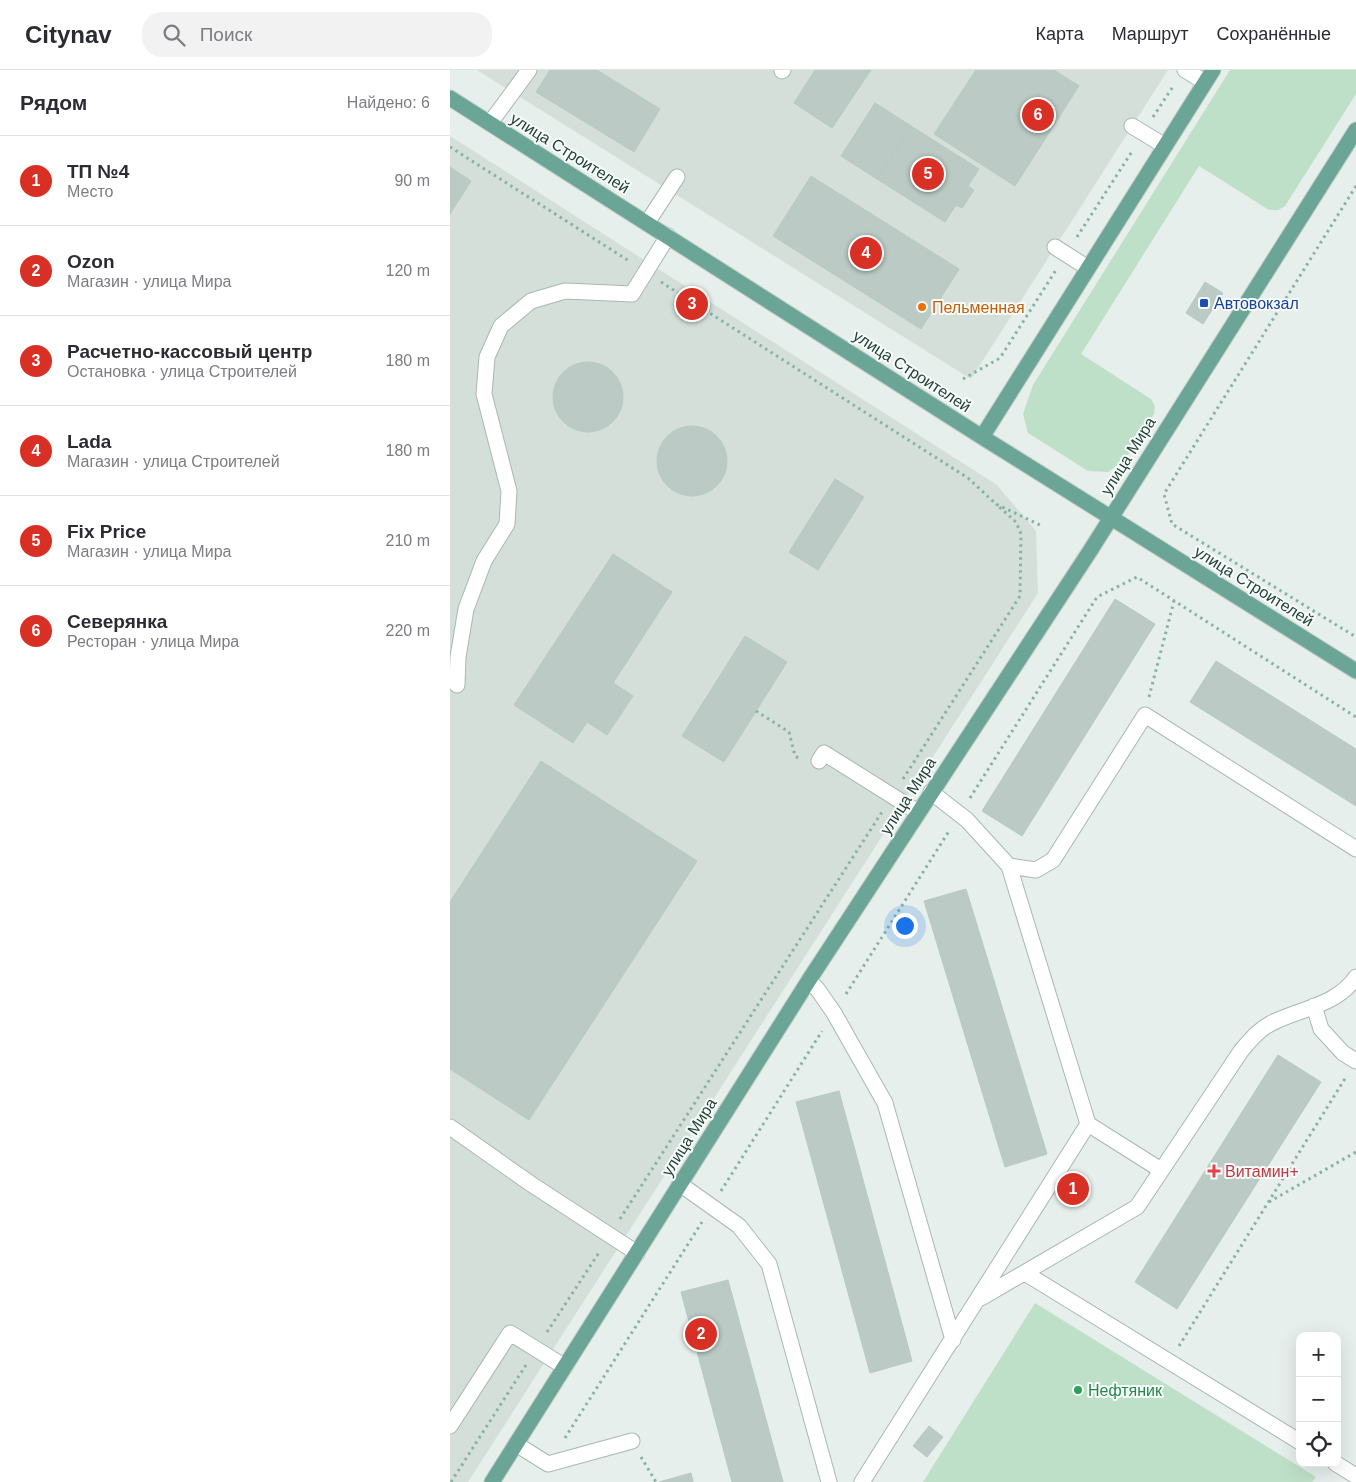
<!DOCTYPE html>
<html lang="ru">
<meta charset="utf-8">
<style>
body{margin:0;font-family:Helvetica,sans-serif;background:#f2f2f3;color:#2b2b33}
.controls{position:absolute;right:15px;bottom:15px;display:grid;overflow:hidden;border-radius:10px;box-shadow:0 5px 20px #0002}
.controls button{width:45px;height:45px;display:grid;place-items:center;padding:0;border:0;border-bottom:1px solid #e1e1e2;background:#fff;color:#2b2b33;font:25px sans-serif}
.you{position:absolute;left:454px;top:855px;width:18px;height:18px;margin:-12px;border:4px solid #fff;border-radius:50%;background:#1a73e8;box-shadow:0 0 0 8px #1a73e833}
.badge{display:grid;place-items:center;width:32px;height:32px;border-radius:50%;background:#d93025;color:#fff;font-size:16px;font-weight:700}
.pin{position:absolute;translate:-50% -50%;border:2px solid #fff;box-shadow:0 1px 5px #0006}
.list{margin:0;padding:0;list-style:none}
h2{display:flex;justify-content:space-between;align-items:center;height:65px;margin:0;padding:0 20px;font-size:21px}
h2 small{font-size:16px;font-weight:400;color:#7c7c81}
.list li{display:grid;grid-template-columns:32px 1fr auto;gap:15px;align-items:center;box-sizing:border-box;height:90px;padding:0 20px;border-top:1px solid #e1e1e2}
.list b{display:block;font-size:19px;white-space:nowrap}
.list p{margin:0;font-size:16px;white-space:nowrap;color:#7c7c81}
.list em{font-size:16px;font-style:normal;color:#7c7c81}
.icon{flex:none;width:28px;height:28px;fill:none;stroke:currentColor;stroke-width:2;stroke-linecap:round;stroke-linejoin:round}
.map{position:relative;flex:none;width:906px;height:1412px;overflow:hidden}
header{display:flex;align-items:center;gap:30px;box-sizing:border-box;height:70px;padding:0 25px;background:#fff;border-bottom:1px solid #e1e1e2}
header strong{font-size:24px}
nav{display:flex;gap:28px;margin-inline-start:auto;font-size:18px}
.search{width:350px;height:45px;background:#f2f2f3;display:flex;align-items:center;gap:12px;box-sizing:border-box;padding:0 18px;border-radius:20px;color:#7c7c81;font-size:19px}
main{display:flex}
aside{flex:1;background:#fff}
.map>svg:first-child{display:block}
</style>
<header>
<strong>Citynav</strong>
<div class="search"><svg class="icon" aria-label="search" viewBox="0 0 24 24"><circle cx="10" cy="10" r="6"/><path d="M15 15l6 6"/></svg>Поиск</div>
<nav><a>Карта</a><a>Маршрут</a><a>Сохранённые</a></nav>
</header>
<main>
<aside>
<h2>Рядом<small>Найдено: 6</small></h2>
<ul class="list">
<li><span class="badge">1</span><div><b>ТП №4</b><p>Место</p></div><em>90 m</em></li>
<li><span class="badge">2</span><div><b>Ozon</b><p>Магазин · улица Мира</p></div><em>120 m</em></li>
<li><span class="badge">3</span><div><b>Расчетно-кассовый центр</b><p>Остановка · улица Строителей</p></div><em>180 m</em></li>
<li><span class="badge">4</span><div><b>Lada</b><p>Магазин · улица Строителей</p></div><em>180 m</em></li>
<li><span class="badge">5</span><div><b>Fix Price</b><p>Магазин · улица Мира</p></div><em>210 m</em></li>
<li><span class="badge">6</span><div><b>Северянка</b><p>Ресторан · улица Мира</p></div><em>220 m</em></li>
</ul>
</aside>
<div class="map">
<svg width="906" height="1412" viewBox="0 0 906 1412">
<rect width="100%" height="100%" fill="#e6efeb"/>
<path fill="#d4dfda" d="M27,0H718L521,309Z
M0,66L547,415L586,461L588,523L18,1412H0Z"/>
<path fill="#bfe0c8" d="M780,0H906V24L835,136L828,140H819L749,96L631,284L701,329L705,336L704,344L675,390L658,402L638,401L578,363L573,344L583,315Z
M585,1233L866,1407L862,1412H473Z"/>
<path fill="#bbcac4" stroke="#b8c9c2" d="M100,0H147L210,39L184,82L86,22Z
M365,0H421L382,58L344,33Z
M526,0H604L629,16L565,116L484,64Z
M425,33L461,56L427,109L391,86Z
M461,56L529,99L518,116L524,120L512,138L506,135L495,152L427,109Z
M0,97L21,111L0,144Z
M361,106L509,199L471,259L323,166Z
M755,212L773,223L753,254L736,243Z
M103 327a35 35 0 1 1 70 0a35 35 0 1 1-70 0Z
M207 391a35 35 0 1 1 70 0a35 35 0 1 1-70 0Z
M385,409L414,427L368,500L339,482Z
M163,484L222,522L163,613L183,626L157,665L137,652L123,673L64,635Z
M665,529L705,554L572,766L532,741Z
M295,566L337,592L274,692L232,666Z
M766,591L906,679V736L740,632Z
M91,691L247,791L79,1050L0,999V832Z
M516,819L597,1084L555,1097L474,831Z
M828,985L871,1012L727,1239L685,1212Z
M389,1021L462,1291L420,1303L346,1032Z
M621,1101L640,1114L625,1137L605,1124Z
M278,1210L333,1412H282L231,1222Z
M479,1356L493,1367L477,1387L463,1376Z
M241,1403L243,1412H209Z"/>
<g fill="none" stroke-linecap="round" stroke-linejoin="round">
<g stroke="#a8b8b2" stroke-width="17">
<path id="minor" d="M735,0L755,12
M332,1L333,0
M40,53L79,0
M682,56L715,76
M197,153L227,107
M605,177L638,198
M7,615L8,587L16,539L34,491L57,454L59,421L34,324L37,287L51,256L81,231L115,221L182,224L218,166
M369,691L374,683L468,742
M481,722L517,750L559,796L586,800L603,790L695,645L906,779
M359,910L368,920L384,943L435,1033L503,1270
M864,936L871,959L893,983L906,991
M638,1054L711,1100
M0,1057L81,1114L187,1183
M230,1114L289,1156L319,1194L379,1412
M575,1203L850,1372
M531,1228L687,1137L791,981C801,969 811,957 826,951C854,938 888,934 906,907
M0,1356L60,1263L115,1297
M66,1374L98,1394L182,1371
M885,1393L906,1406
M412,1412L638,1054L559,796"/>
</g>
<g stroke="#c2cac8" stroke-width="17">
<path id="major" d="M0,28L532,367L906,601
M532,367L763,0
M42,1412L359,910L640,481L906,60"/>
</g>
<path stroke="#86b3a5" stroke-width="3" stroke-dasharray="2.5 4" stroke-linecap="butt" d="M703,47L724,15
M0,77L179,191
M906,116L714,424L722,454L906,567
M627,167L683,80
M211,212L518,408L546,434L590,455
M513,309L550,288L606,200
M699,627L724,531
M306,641L339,662L345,686L350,689
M453,709L570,526L571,464L566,452L546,434
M520,728L647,527L687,507L906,647
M396,924L499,761
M271,1121L372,961
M819,1132L906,1082
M170,1149L432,742
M97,1262L150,1181
M729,1276L896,1007
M115,1368L252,1152
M191,1387L206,1412
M1,1412L76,1295"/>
<use href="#minor" stroke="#fff" stroke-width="15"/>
<use href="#major" stroke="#6aa596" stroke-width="15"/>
</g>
<rect fill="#1a4fb4" stroke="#f7fbf9" stroke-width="2" x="749" y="228" width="10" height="10" rx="2.5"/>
<circle fill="#e8710a" stroke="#f7fbf9" stroke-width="2" cx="472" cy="237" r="5"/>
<path fill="#e0444e" stroke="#f7fbf9" stroke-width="2" d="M761.5 1093.5h5v5h5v5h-5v5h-5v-5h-5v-5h5z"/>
<circle fill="#2e9e5b" stroke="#f7fbf9" stroke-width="2" cx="628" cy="1320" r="5"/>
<g text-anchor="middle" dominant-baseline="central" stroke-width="4" stroke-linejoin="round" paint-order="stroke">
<g font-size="16" fill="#24423a" stroke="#f7fbf9">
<text transform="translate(120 83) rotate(32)">улица Строителей</text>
<text transform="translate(462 301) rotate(33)">улица Строителей</text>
<text transform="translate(678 386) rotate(-58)">улица Мира</text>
<text transform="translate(804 516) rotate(32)">улица Строителей</text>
<text transform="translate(458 726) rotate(-57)">улица Мира</text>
<text transform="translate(239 1067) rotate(-58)">улица Мира</text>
</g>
<g font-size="16" fill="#164399" stroke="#f7fbf9" text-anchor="start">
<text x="764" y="233">Автовокзал</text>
</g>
<g font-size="16" fill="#c56008" stroke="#f7fbf9" text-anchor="start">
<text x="482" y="237">Пельменная</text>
</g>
<g font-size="16" fill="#be3a42" stroke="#f7fbf9" text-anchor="start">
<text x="775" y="1101">Витамин+</text>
</g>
<g font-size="16" fill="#27864d" stroke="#f7fbf9" text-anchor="start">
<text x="638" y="1320">Нефтяник</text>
</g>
</g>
</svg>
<div class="controls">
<button>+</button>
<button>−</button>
<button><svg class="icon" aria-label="locate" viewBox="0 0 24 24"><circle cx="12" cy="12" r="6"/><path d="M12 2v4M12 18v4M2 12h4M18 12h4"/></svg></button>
</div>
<div class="you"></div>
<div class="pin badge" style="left:623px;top:1119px">1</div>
<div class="pin badge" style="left:251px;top:1264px">2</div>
<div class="pin badge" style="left:242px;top:234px">3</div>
<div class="pin badge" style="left:416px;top:183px">4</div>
<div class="pin badge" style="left:478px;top:104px">5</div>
<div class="pin badge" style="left:588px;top:45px">6</div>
</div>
</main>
